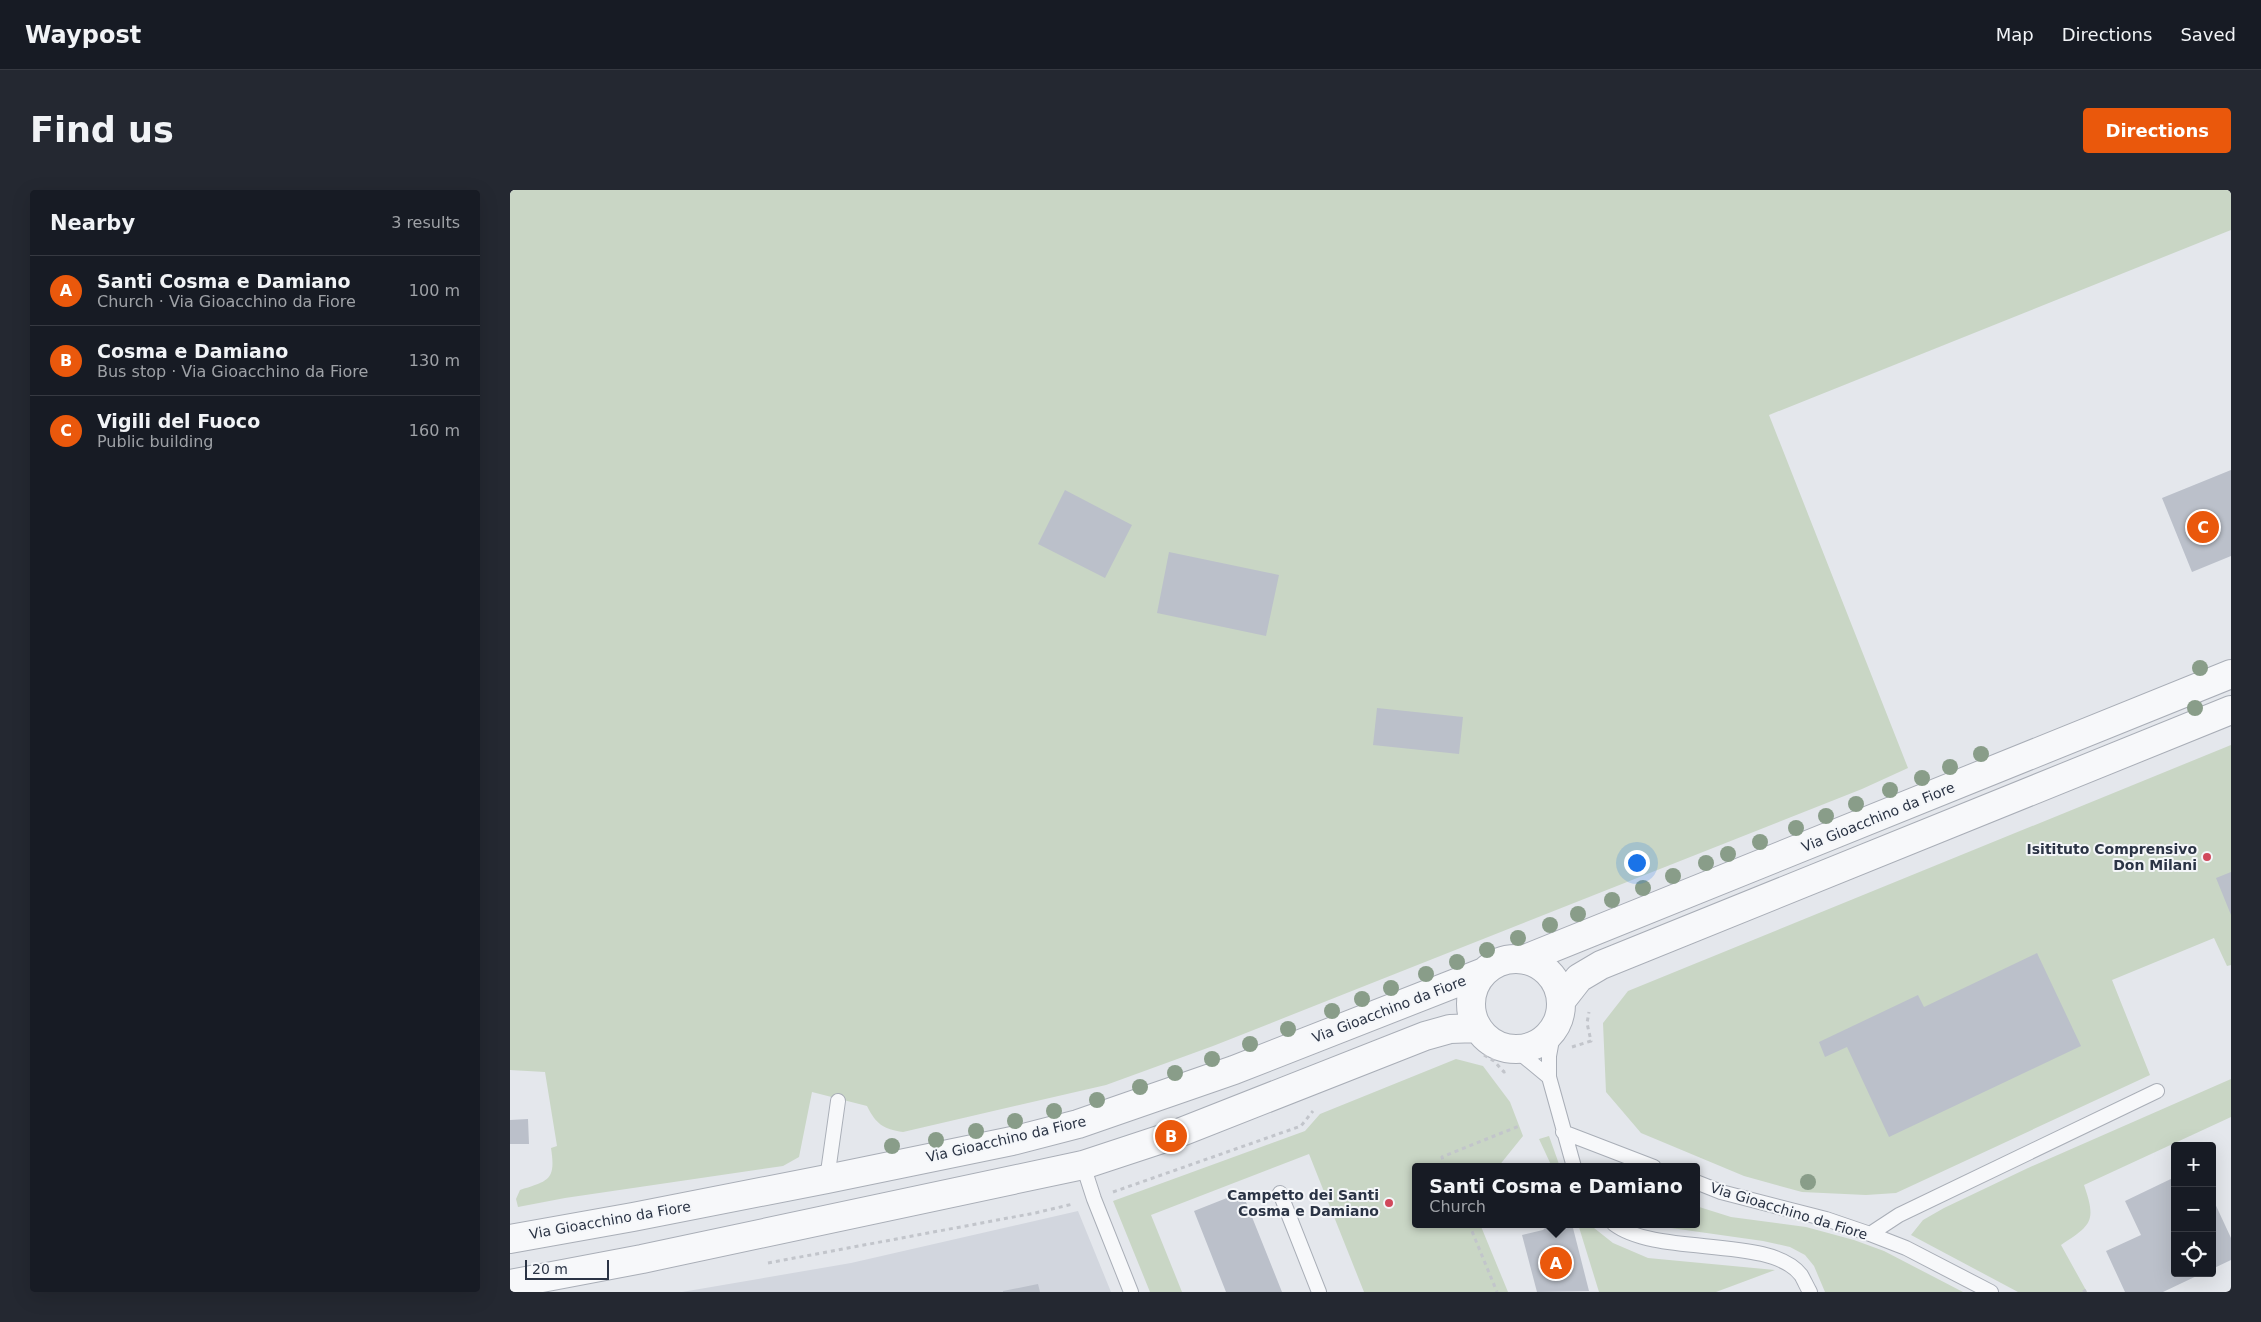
<!DOCTYPE html>
<meta charset="utf-8">
<style>
body{margin:0;font-family:"DejaVu Sans",sans-serif;background:#242831;color:#f1f3f6}
.controls{position:absolute;right:15px;bottom:15px;display:grid;overflow:hidden;border-radius:5px;box-shadow:0 5px 20px #0002}
.controls button{width:45px;height:45px;display:grid;place-items:center;padding:0;border:0;border-bottom:1px solid #363941;background:#171b24;color:#f1f3f6;font:25px sans-serif}
.scale{position:absolute;left:15px;bottom:12px;width:84px;box-sizing:border-box;padding-left:5px;border:2px solid #2b3445;border-top:0;font-size:14px;line-height:18px;white-space:nowrap;color:#2b3445;-webkit-text-stroke:4px #f4f6f9;paint-order:stroke}
.you{position:absolute;left:1126px;top:672px;width:18px;height:18px;margin:-12px;border:4px solid #fff;border-radius:50%;background:#1a73e8;box-shadow:0 0 0 8px #1a73e833}
.badge{display:grid;place-items:center;width:32px;height:32px;border-radius:50%;background:#ea580c;color:#fff;font-size:16px;font-weight:700}
.pin{position:absolute;translate:-50% -50%;border:2px solid #fff;box-shadow:0 1px 5px #0006}
.popup{position:absolute;left:902px;top:973px;width:288px;height:65px;box-sizing:border-box;display:grid;place-content:center;border-radius:5px;background:#171b24;filter:drop-shadow(0 1px 4px #0005);font-size:16px;white-space:nowrap;color:#9ea1a6}
.popup b{font-size:19px;color:#f1f3f6}
.popup::after{content:'';position:absolute;left:50%;top:100%;margin-left:-10px;border:10px solid transparent;border-top-color:#171b24}
.list{margin:0;padding:0;list-style:none}
h2{display:flex;justify-content:space-between;align-items:center;height:65px;margin:0;padding:0 20px;font-size:21px}
h2 small{font-size:16px;font-weight:400;color:#9ea1a6}
.list li{display:grid;grid-template-columns:32px 1fr auto;gap:15px;align-items:center;box-sizing:border-box;height:70px;padding:0 20px;border-top:1px solid #363941}
.list b{display:block;font-size:19px;white-space:nowrap}
.list p{margin:0;font-size:16px;white-space:nowrap;color:#9ea1a6}
.list em{font-size:16px;font-style:normal;color:#9ea1a6}
.icon{flex:none;width:28px;height:28px;fill:none;stroke:currentColor;stroke-width:2;stroke-linecap:round;stroke-linejoin:round}
.map{position:relative;flex:none;width:1721px;height:1102px;overflow:hidden;border-radius:5px}
header{display:flex;align-items:center;gap:30px;box-sizing:border-box;height:70px;padding:0 25px;background:#171b24;border-bottom:1px solid #363941}
header strong{font-size:24px}
nav{display:flex;gap:28px;margin-inline-start:auto;font-size:18px}
.intro{display:flex;align-items:center;justify-content:space-between;box-sizing:border-box;height:120px;padding:0 30px}
h1{margin:0;font-size:35px}
.button{padding:12px 22px;border-radius:5px;background:#ea580c;color:#fff;font-size:18px;font-weight:700}
main{display:flex;gap:30px;padding:0 30px}
aside{flex:1;background:#171b24;border-radius:5px;box-shadow:0 5px 20px #0002}
.map>svg:first-child{display:block}
</style>
<header>
<strong>Waypost</strong>
<nav><a>Map</a><a>Directions</a><a>Saved</a></nav>
</header>
<div class="intro"><h1>Find us</h1><a class="button">Directions</a></div>
<main>
<aside>
<h2>Nearby<small>3 results</small></h2>
<ul class="list">
<li><span class="badge">A</span><div><b>Santi Cosma e Damiano</b><p>Church · Via Gioacchino da Fiore</p></div><em>100 m</em></li>
<li><span class="badge">B</span><div><b>Cosma e Damiano</b><p>Bus stop · Via Gioacchino da Fiore</p></div><em>130 m</em></li>
<li><span class="badge">C</span><div><b>Vigili del Fuoco</b><p>Public building</p></div><em>160 m</em></li>
</ul>
</aside>
<div class="map">
<svg width="1721" height="1102" viewBox="0 0 1721 1102">
<rect width="100%" height="100%" fill="#e4e7ec"/>
<path fill="#d2d6de" d="M568,1021L601,1102H172L341,1073Z"/>
<path fill="#c9d6c5" d="M0,0H1721V40L1259,225L1398,578L1352,599L703,856L596,895L393,942C373,939 366,934 357,916L302,902L289,967L273,976L55,1008L8,1017L6,1009L10,1000C39,991 46,990 41,958L47,956L35,882L0,880Z
M1721,555V775L1717,776L1704,748L1602,790L1640,885L1386,1003L1356,1005L1292,1002L1234,986L1131,943L1096,902L1093,833L1118,801Z
M946,869L973,876L1000,912L1013,946L988,977H906V1034H970L998,1102H854L799,964L641,1025L672,1102H640L603,1011L795,941L810,924Z
M1721,889V927L1574,995C1587,1032 1581,1035 1551,1055L1577,1102H1508L1401,1045L1413,1030L1434,1018L1518,978Z
M1039,946L1050,977H1042L1029,949Z
M1186,1016L1221,1027L1296,1037L1344,1050L1374,1061L1453,1102H1315L1304,1076L1295,1065L1280,1057L1253,1051L1133,1034H1186Z
M1068,1034H1079L1103,1053L1138,1068L1265,1080L1206,1102H1089Z"/>
<path fill="#bbc0ca" d="M1721,280V366L1682,382L1652,308Z
M555,300L622,335L595,388L528,354Z
M659,362L769,385L756,446L647,423Z
M867,518L953,527L949,564L863,555Z
M1721,682V725L1706,688Z
M1527,763L1571,856L1379,947L1337,857L1315,867L1309,852L1408,805L1414,817Z
M18,929L19,954H0V930Z
M1665,987V1083H1693L1653,1102H1615L1596,1061L1631,1045L1615,1011Z
M732,1002L772,1102H716L684,1021Z
M1702,1007L1721,1048V1070L1702,1079Z
M1051,1034H1062L1079,1101L1027,1102L1012,1045L1033,1040L1038,1035Z
M528,1094L530,1102H493V1101Z"/>
<g fill="none" stroke-linecap="round" stroke-linejoin="round">
<g stroke="#a9aeb7" stroke-width="16">
<path id="service" d="M1044,839L1039,866V887L1064,977
M1005,859L1039,887
M1053,942L1144,977
M573,975L584,1009L621,1102
M317,989L328,911
M1186,992L1211,1002L1316,1029L1360,1044L1396,1058L1481,1102
M770,1003L809,1102
M1104,1034C1147,1067 1261,1045 1291,1085C1294,1090 1297,1097 1300,1102
M1360,1044L1389,1025L1647,901"/>
</g>
<g stroke="#a9aeb7" stroke-width="30">
<path id="tertiary" d="M1015,769L1721,484
M961 814a45 45 0 1 1 90 0a45 45 0 1 1-90 0Z
M1051,811L1069,788L1091,775L1721,520
M0,1049L123,1027L317,989L502,951L568,934L724,880L974,782
M0,1094L132,1069L573,975L661,946L915,846L940,839L968,838"/>
</g>
<path stroke="#c2c5cb" stroke-width="3" stroke-dasharray="4 4" stroke-linecap="butt" d="M1062,857L1081,851L1077,833L1079,822
M974,865L984,871L994,882L998,881
M935,977L932,967L1009,936
M603,1002L791,936L803,921
M959,1034L987,1102
M258,1073L525,1023L563,1014
M1573,1102L1576,1100"/>
<use href="#service" stroke="#f7f8fa" stroke-width="14"/>
<use href="#tertiary" stroke="#f7f8fa" stroke-width="28"/>
</g>
<g fill="#899d89">
<circle cx="1690" cy="478" r="8"/>
<circle cx="1685" cy="518" r="8"/>
<circle cx="1471" cy="564" r="8"/>
<circle cx="1440" cy="577" r="8"/>
<circle cx="1412" cy="588" r="8"/>
<circle cx="1380" cy="600" r="8"/>
<circle cx="1346" cy="614" r="8"/>
<circle cx="1316" cy="626" r="8"/>
<circle cx="1286" cy="638" r="8"/>
<circle cx="1250" cy="652" r="8"/>
<circle cx="1218" cy="664" r="8"/>
<circle cx="1196" cy="673" r="8"/>
<circle cx="1163" cy="686" r="8"/>
<circle cx="1133" cy="698" r="8"/>
<circle cx="1102" cy="710" r="8"/>
<circle cx="1068" cy="724" r="8"/>
<circle cx="1040" cy="735" r="8"/>
<circle cx="1008" cy="748" r="8"/>
<circle cx="977" cy="760" r="8"/>
<circle cx="947" cy="772" r="8"/>
<circle cx="916" cy="784" r="8"/>
<circle cx="881" cy="798" r="8"/>
<circle cx="852" cy="809" r="8"/>
<circle cx="822" cy="821" r="8"/>
<circle cx="778" cy="839" r="8"/>
<circle cx="740" cy="854" r="8"/>
<circle cx="702" cy="869" r="8"/>
<circle cx="665" cy="883" r="8"/>
<circle cx="630" cy="897" r="8"/>
<circle cx="587" cy="910" r="8"/>
<circle cx="544" cy="921" r="8"/>
<circle cx="505" cy="931" r="8"/>
<circle cx="466" cy="941" r="8"/>
<circle cx="426" cy="950" r="8"/>
<circle cx="382" cy="956" r="8"/>
<circle cx="1298" cy="992" r="8"/>
</g>
<g fill="#d1495b" stroke="#f4f6f9" stroke-width="2">
<circle cx="1697" cy="667" r="5"/>
<circle cx="879" cy="1013" r="5"/>
</g>
<g text-anchor="middle" dominant-baseline="central" stroke-width="4" stroke-linejoin="round" paint-order="stroke">
<g font-size="14" fill="#2b3445" stroke="#f4f6f9">
<text transform="translate(1368 627) rotate(-22)">Via Gioacchino da Fiore</text>
<text transform="translate(879 819) rotate(-21)">Via Gioacchino da Fiore</text>
<text transform="translate(496 949) rotate(-13)">Via Gioacchino da Fiore</text>
<text transform="translate(1279 1021) rotate(17)">Via Gioacchino da Fiore</text>
<text transform="translate(100 1030) rotate(-10)">Via Gioacchino da Fiore</text>
</g>
<g font-size="14" font-weight="bold" fill="#2b3445" stroke="#f4f6f9" text-anchor="end">
<text x="1687" y="659">Isitituto Comprensivo<tspan x="1687" dy="16">Don Milani</tspan></text>
<text x="869" y="1005">Campetto dei Santi<tspan x="869" dy="16">Cosma e Damiano</tspan></text>
</g>
</g>
</svg>
<div class="controls">
<button>+</button>
<button>−</button>
<button><svg class="icon" aria-label="locate" viewBox="0 0 24 24"><circle cx="12" cy="12" r="6"/><path d="M12 2v4M12 18v4M2 12h4M18 12h4"/></svg></button>
</div>
<div class="scale">20 m</div>
<div class="you"></div>
<div class="pin badge" style="left:1046px;top:1073px">A</div>
<div class="popup"><b>Santi Cosma e Damiano</b>Church</div>
<div class="pin badge" style="left:661px;top:946px">B</div>
<div class="pin badge" style="left:1693px;top:337px">C</div>
</div>
</main>
